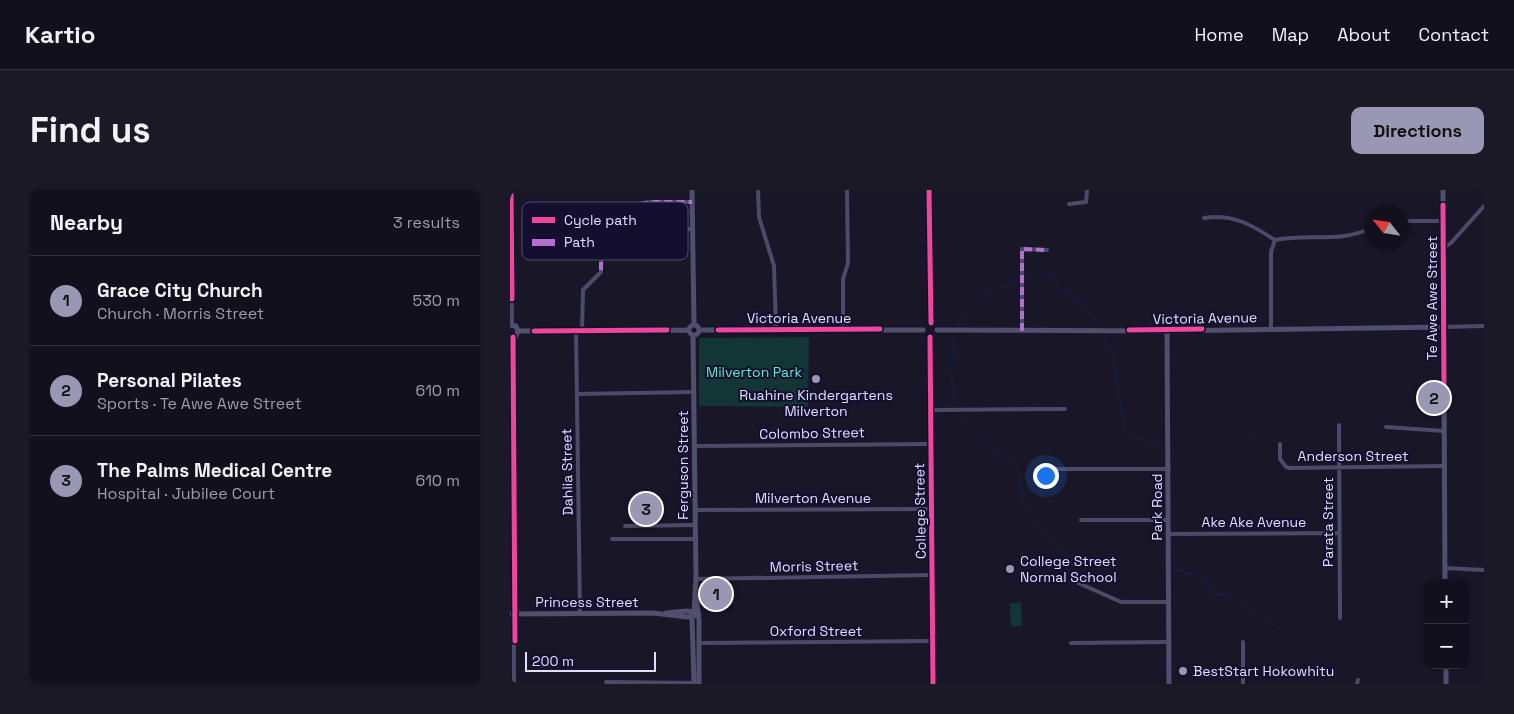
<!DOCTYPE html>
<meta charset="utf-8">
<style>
body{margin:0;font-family:"Space Grotesk",sans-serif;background:#1c1927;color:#f1f3f6}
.controls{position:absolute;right:15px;bottom:15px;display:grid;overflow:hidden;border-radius:10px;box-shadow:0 1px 4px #0004}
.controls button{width:45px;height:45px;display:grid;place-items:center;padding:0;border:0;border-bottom:1px solid #32303c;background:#13101e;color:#f1f3f6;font:25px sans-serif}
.compass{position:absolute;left:854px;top:15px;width:45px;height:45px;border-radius:50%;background:#13101e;box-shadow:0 1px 4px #0004;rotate:300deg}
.scale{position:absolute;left:15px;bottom:12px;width:131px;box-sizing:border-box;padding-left:5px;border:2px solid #e0ddff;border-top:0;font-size:14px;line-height:18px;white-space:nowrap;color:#e0ddff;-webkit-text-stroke:4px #140f2f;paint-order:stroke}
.you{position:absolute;left:535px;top:285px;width:18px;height:18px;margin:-12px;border:4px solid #fff;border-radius:50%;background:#1a73e8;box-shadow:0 0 0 8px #1a73e833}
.badge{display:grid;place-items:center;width:32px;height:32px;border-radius:50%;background:#9a97b4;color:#111;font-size:16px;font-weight:700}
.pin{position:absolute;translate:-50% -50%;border:2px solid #fff;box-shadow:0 1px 5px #0006}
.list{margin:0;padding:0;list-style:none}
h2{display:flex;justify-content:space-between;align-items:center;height:65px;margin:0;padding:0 20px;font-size:21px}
h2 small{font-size:16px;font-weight:400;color:#9d9da4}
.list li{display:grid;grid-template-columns:32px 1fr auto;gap:15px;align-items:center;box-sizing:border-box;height:90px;padding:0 20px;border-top:1px solid #32303c}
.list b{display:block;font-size:19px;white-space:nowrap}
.list p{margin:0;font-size:16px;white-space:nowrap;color:#9d9da4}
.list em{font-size:16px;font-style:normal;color:#9d9da4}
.map{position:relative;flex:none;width:974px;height:494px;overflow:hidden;border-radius:10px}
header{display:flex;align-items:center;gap:30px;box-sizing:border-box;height:70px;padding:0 25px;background:#13101e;border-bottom:1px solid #32303c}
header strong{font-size:24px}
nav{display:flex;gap:28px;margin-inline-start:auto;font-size:18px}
.intro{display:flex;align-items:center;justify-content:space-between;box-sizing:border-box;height:120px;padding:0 30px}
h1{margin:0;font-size:35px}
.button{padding:12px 22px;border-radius:10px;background:#9a97b4;color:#111;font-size:18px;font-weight:700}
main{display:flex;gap:30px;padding:0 30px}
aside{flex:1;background:#13101e;border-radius:10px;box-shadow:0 1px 4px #0004}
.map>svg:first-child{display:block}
</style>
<header>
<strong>Kartio</strong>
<nav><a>Home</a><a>Map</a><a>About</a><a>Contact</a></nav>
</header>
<div class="intro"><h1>Find us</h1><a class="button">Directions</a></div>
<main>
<aside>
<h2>Nearby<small>3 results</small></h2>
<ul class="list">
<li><span class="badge">1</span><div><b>Grace City Church</b><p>Church · Morris Street</p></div><em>530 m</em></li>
<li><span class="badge">2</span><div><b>Personal Pilates</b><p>Sports · Te Awe Awe Street</p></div><em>610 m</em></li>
<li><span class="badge">3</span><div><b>The Palms Medical Centre</b><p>Hospital · Jubilee Court</p></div><em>610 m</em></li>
</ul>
</aside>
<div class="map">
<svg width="974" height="494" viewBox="0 0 974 494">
<rect width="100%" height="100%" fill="#191628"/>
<path fill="#123536" d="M299,147L298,217L189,216V148Z
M500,413H511L512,436H501Z"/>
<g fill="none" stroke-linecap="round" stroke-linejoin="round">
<path stroke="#07224e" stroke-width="1" d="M515,88L527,81L541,84L550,99L572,113L588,133
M448,135C465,98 475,105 508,91
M444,148L441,183L445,214
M595,148L602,163L615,242L651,258
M450,226C457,242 474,255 488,263C495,267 502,268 506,276C513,288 509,304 515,317C524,338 547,349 559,369
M737,251L757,227
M665,379L696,389L699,393L698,404C721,404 732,409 747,426
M753,429C773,440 794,451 805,472C809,479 812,487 816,494"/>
<path stroke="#4b4b69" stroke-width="4" d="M1,0L2,135
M248,0L249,27L264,76L266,139
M559,14L576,12L577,0
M107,18L141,12H182
M694,28C722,23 742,35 765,50
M892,31H933
M110,40L182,39
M60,42H88L92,45L91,82L73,100L72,141
M934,57L941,53L974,16
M58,59L91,61
M933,137L974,136
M333,139V89L338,73L337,0
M761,139V62L765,50C801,43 826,54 862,38
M66,141L70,423
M512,141V59L537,60
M3,147L4,494
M67,204L184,202
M421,220L555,219
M829,235L830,428
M876,237L934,241
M770,254V269L776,277L780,278L934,276
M184,256L420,254
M540,279H659
M185,320L421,319
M571,330H658
M115,336L185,335
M658,344L829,343
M102,349H185
M935,378L974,380
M186,389L422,385
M564,391L611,412H659
M190,453L422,451
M561,453L659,452
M96,492L184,493
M733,494V452
M847,494L848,490"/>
<path stroke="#504f6e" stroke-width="5" d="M182,0L184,135
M419,0L421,133
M933,0L935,393
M179 140a5 5 0 1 1 10 0a5 5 0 1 1-10 0Z
M0,135L6,136L8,141L6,146L0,147
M189,140H413
M427,140L646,141L933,137
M657,140L659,494
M8,141L178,140
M183,145L186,389L184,421L182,427L184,494
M420,147L423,494
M186,405L189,430V494
M156,423L177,421L187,423
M0,424L143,423L177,427L189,425
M936,475V494"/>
<path stroke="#b36fd0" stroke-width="4" stroke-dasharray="8 4" stroke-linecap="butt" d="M107,18L141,12H182
M110,40L182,39
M60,42L91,43V82
M58,59L91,61
M512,141V59L537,60"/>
<g stroke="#140f2f" stroke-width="8">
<path id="cycleway" d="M1,0L2,109
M419,0L421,133
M933,15L934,202
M208,140L370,139
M619,140L692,139
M24,141L157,140
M3,147L5,451
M420,147L423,494"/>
</g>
<use href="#cycleway" stroke="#ed469a" stroke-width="5"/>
</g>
<g fill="#9a97b4" stroke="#140f2f" stroke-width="2">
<circle cx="306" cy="189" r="5"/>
<circle cx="500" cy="379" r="5"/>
<circle cx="673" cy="481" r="5"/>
</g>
<g text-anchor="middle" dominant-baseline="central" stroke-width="4" stroke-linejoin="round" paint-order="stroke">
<g font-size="14" fill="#e0ddff" stroke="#140f2f">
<text transform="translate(922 108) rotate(-90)">Te Awe Awe Street</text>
<text x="289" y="128">Victoria Avenue</text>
<text transform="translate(695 128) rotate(-1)">Victoria Avenue</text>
<text transform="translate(302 243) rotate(-1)">Colombo Street</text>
<text x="843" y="266">Anderson Street</text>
<text transform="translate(173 275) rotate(-90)">Ferguson Street</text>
<text transform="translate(57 282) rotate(-91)">Dahlia Street</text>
<text x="303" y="308">Milverton Avenue</text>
<text transform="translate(647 317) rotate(-90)">Park Road</text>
<text transform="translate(410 321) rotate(-91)">College Street</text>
<text x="744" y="332">Ake Ake Avenue</text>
<text transform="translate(818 332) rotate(-90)">Parata Street</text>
<text transform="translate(304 376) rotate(-1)">Morris Street</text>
<text x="77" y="412">Princess Street</text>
<text x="306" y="441">Oxford Street</text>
</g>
<g font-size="14" fill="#5bedc5" stroke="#140f2f">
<text x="244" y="182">Milverton Park</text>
</g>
<g font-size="14" fill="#e0ddff" stroke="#140f2f" text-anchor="start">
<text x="306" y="205" text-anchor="middle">Ruahine Kindergartens<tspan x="306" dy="16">Milverton</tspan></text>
<text x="510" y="371">College Street<tspan x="510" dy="16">Normal School</tspan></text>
<text x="683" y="481">BestStart Hokowhitu</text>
</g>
</g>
<rect x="12" y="12" width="166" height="58" rx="8" fill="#140f2f" stroke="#514d6d" stroke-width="1"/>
<rect x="22" y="27" width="23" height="6" fill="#ed469a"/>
<rect x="22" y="49" width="23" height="7" fill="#b36fd0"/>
<g font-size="14" fill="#e0ddff">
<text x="54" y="35">Cycle path</text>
<text x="54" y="57">Path</text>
</g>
</svg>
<div class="controls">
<button>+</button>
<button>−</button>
</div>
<svg class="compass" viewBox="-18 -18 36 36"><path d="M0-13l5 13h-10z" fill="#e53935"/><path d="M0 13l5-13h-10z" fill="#9d9da4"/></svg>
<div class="scale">200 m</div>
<div class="you"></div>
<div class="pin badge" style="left:206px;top:404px">1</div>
<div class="pin badge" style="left:924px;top:208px">2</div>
<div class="pin badge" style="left:136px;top:319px">3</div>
</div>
</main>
